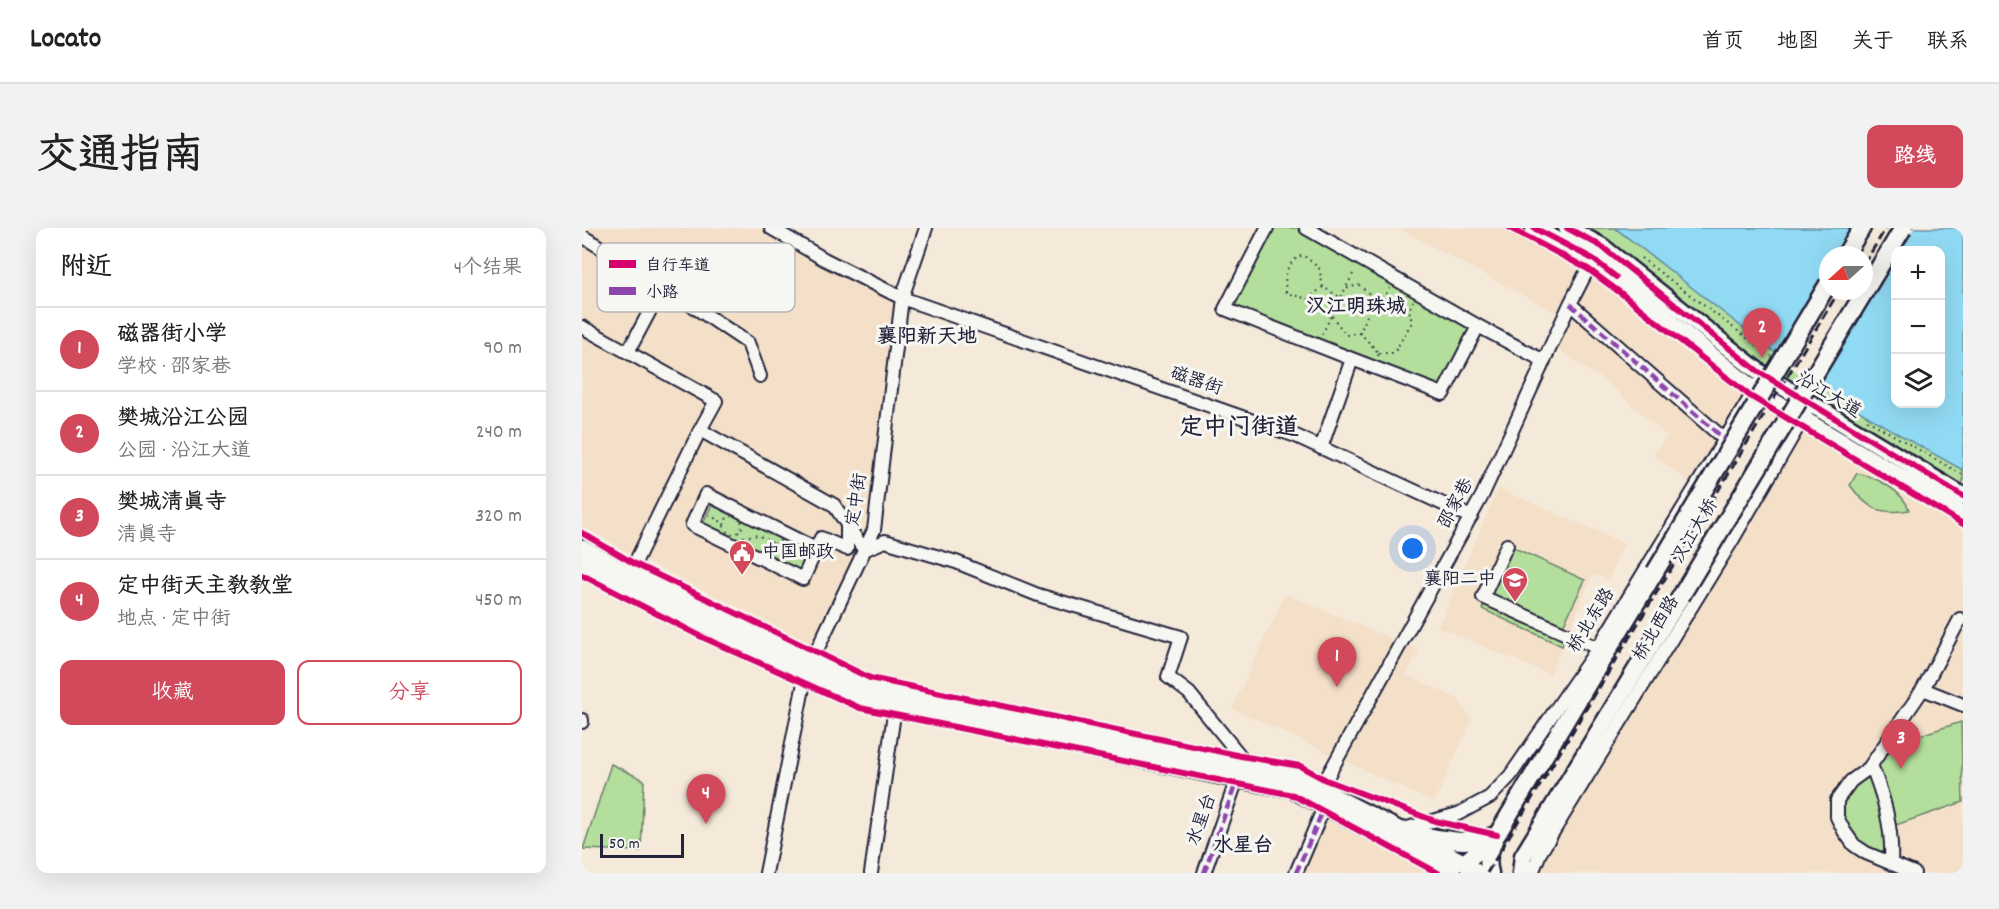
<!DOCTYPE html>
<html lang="zh">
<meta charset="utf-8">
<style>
body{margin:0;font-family:Dekko,"LXGW WenKai TC",sans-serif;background:#f2f2f2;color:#222}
.controls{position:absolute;right:18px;top:18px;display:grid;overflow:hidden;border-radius:12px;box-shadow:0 6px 24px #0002}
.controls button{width:54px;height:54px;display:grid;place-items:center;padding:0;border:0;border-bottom:2px solid #e0e0e0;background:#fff;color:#222;font:30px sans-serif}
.compass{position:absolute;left:1237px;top:18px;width:54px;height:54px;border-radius:50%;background:#fff;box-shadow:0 6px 24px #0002;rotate:249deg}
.scale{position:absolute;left:18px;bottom:15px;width:84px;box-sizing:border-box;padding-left:6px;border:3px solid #22223b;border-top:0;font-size:16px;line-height:21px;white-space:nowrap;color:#22223b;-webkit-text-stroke:4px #f6f6f2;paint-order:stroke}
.you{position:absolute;left:831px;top:321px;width:21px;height:21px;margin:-15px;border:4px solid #fff;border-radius:50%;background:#1a73e8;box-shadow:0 0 0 9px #1a73e833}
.badge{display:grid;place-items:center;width:39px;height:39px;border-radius:50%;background:#d1495b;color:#fff;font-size:20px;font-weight:700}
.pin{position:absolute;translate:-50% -50px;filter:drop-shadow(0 2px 3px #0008)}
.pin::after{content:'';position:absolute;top:32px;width:21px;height:18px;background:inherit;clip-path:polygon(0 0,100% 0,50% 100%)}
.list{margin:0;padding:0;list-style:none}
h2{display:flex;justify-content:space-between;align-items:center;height:78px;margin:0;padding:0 24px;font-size:26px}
h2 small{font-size:20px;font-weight:400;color:#767676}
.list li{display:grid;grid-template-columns:39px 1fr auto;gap:18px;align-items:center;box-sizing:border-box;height:84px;padding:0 24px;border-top:2px solid #e0e0e0}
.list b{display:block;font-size:22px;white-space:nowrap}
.list p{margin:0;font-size:20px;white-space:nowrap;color:#767676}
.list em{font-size:20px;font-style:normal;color:#767676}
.actions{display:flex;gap:12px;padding:18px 24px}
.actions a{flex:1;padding:14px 0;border:2px solid #d1495b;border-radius:12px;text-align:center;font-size:21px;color:#d1495b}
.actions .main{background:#d1495b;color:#fff}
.icon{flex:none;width:33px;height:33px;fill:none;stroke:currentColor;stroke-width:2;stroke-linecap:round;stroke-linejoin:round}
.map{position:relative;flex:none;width:1381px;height:645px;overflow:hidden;border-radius:12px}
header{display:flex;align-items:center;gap:36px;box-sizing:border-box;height:84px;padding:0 30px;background:#fff;border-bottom:2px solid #e0e0e0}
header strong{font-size:28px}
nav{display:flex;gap:33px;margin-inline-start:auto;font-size:21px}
.intro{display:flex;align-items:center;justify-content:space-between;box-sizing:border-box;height:144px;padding:0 36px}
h1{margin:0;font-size:42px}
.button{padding:15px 27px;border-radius:12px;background:#d1495b;color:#fff;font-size:21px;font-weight:700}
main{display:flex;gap:36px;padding:0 36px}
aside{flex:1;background:#fff;border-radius:12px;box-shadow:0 6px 24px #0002}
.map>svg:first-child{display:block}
</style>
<header>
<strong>Locato</strong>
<nav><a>首页</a><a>地图</a><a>关于</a><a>联系</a></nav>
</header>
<div class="intro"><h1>交通指南</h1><a class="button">路线</a></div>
<main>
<aside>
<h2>附近<small>4个结果</small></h2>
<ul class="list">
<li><span class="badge">1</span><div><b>磁器街小学</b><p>学校 · 邵家巷</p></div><em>90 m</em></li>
<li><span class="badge">2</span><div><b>樊城沿江公园</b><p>公园 · 沿江大道</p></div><em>240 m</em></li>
<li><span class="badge">3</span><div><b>樊城清真寺</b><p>清真寺</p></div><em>320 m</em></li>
<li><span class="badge">4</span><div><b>定中街天主教教堂</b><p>地点 · 定中街</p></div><em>450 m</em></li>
</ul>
<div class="actions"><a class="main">收藏</a><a>分享</a></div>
</aside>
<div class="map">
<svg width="1381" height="645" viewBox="0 0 1381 645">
<rect width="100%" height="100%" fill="#f5e9da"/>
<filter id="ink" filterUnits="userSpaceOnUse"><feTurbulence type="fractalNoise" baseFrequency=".0167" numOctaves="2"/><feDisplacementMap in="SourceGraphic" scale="12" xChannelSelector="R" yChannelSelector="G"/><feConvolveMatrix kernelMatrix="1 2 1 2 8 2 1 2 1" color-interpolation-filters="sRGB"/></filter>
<g filter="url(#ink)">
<path fill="#f4e0c9" d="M0,0H186L315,75L285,301L230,416L51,327L0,298Z
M815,0H952L1011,31L1167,157L1109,255L1070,227L1085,208L1025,155L970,117L982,89Z
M1216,197L1381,296V645H950Z
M916,260L1042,315L1026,352L1011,346L968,447L856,399Z
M703,366L837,422L825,447L876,471L890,492L852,575L650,480Z
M741,591L848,645H722Z"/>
<path fill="#b3de9b" stroke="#6a806b" stroke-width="1.5" d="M685,0H724L896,98L861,166L643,81Z
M985,0H1033L1234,154L1287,189L1381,242V268L1232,177Z
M1275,245C1293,249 1321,262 1327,282C1298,287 1285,281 1268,257Z
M132,272L228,321L217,347L119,300Z
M928,318L1003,352L981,398L987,401L980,418L900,381Z
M1379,494L1381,574L1308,599L1309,634L1262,603L1255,572L1301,519Z
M29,536L62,552L59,623L1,621Z"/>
<path fill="#91daf3" stroke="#6590a9" stroke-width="1.5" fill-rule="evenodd" d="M1033,0H1381V242C1331,214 1279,187 1232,153C1164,105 1100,50 1033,0ZM1314,22H1358V176H1314ZM1246,27H1282V63H1246Z"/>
<path fill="#f5e9da" d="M1271,0H1332L1318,22H1314L1313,31L1236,159L1194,129L1246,42V63H1282V27H1255Z"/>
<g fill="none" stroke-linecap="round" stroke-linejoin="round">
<g stroke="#22223b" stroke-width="16">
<path id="minor" d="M189,0L242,31L320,70L714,208L889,289
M685,0L643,81L770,131L739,220
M724,0L896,98L962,133
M0,8L81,58L46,124
M81,58L166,115L178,148
M988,76L1142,211
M0,99L134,173L118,202
M770,131L861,166L896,98
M925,317L901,369L1016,420
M234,321L124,266L110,297L221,351L239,310L265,321V299
M47,347L118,202L252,277L282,322L303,313L374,334L456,367L599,409L586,449L607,465L669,541
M1378,391L1341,461L1381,477
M0,492V494
M1289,537C1302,568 1311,600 1309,634
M738,562L900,268L988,76L1011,31
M818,602L876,586L908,569L928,548L1016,420L1182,147
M184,645L224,445L292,302L320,70L344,0
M289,645L313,479
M622,645L655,551
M714,645L743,577
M950,645L958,625L1151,311L1224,185
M1332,645L1284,625L1272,617L1262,603L1255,589V572L1269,553L1287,540L1341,461"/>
</g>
<g stroke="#22223b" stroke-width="21">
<path id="major" d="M952,0L1011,31L1172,162L1381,286
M985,0L1019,18L1177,144L1381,268
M1263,27L1280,0
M0,320L47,347L283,460L715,550L882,635L895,645
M0,337L280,472L655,551L710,561L870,645
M839,607C865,612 886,617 911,608
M882,635L915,607L1073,344
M908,645C904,631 908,623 913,610
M939,645L941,628L1099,368"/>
</g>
<path stroke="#22223b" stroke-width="2" stroke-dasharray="1.5 4.5" stroke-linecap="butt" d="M1059,30L1189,128
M741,59L737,40L721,27C703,35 702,47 704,65L726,71L741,59L759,70
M765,60L777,57L792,70
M802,71L827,82
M750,88L764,107L778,105
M740,106L773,42
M797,125H812L830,94L827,82L831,73
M796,128L797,125L778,105L792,70L802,71L807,60
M1285,192L1381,247
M127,287L143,296
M142 297a9 9 0 1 1 18 0a9 9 0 1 1-18 0Z
M161,309L176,307L192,316
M190 322a9 9 0 1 1 18 0a9 9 0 1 1-18 0Z
M207,326L217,331"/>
<use href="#minor" stroke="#f6f6f2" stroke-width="12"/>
<use href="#major" stroke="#f6f6f2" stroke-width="16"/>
<path stroke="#22223b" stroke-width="3" stroke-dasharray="9 4.5" stroke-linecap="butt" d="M1282,36L1304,0
M905,645L1257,63"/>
<g stroke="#22223b" stroke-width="21" stroke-linecap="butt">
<path id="major-bridge" d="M1073,344L1246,56
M1099,368L1321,0"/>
</g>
<use href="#major-bridge" stroke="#f6f6f2" stroke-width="16"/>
<path stroke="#8e44ad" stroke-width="4.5" stroke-dasharray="9 4.5" stroke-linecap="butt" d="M988,76L1142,211
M622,645L655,552
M714,645L742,580"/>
<g stroke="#f6f6f2" stroke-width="10">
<path id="cycleway" d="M928,0L1006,41L1040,66L1168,168L1381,296
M952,0L1011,31L1034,49
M985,0L1019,18L1177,144L1381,268
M0,305L53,336L288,450L659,528L718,538L744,552L853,593L915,607
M0,347L120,409L278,480L711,567L856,645"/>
</g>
<use href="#cycleway" stroke="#d6006c" stroke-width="6"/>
</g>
</g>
<defs>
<g id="civic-pin" transform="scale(1.35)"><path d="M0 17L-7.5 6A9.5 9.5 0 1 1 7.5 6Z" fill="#d1495b" stroke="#f6f6f2"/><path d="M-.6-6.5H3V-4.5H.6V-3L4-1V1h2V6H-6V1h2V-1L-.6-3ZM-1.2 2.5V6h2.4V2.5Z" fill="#fff"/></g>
<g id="school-pin" transform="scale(1.35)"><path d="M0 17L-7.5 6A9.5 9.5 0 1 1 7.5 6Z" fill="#d1495b" stroke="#f6f6f2"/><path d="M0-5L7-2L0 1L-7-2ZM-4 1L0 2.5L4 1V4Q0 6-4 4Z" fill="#fff"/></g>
</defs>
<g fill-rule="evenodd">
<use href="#civic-pin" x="160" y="325"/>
<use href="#school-pin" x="933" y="352"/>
</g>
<g text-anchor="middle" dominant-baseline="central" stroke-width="6" stroke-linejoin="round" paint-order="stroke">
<g font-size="18" fill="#22223b" stroke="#f6f6f2">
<text transform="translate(614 154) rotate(19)">磁器街</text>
<text transform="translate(1246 168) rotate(31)">沿江大道</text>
<text transform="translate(276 272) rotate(-81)">定中街</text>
<text transform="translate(875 276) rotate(-62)">邵家巷</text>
<text transform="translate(1114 304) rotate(-59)">汉江大桥</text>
<text transform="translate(1010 393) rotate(-58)">桥北东路</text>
<text transform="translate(1075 401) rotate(-59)">桥北西路</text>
<text transform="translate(621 592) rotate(-70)">水星台</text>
</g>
<g font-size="18" fill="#22223b" stroke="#f6f6f2" text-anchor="start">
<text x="180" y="325">中国邮政</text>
<text x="914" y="352" text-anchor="end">襄阳二中</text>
</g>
<g font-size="20" font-weight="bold" fill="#22223b" stroke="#f6f6f2">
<text x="774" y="80">汉江明珠城</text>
<text x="345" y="110">襄阳新天地</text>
<text x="661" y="619">水星台</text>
</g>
<g font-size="24" font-weight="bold" fill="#22223b" stroke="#f6f6f2">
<text x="657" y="201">定中门街道</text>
</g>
</g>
<rect x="15" y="15" width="198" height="69" rx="9" fill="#f6f6f2" stroke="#b6b6bb" stroke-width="1.5"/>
<rect x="27" y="32" width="27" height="8" fill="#d6006c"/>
<rect x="27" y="59" width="27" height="8" fill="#8e44ad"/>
<g font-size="16" fill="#22223b">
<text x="64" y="42">自行车道</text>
<text x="64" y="69">小路</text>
</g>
</svg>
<div class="controls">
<button>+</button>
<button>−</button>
<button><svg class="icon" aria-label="layers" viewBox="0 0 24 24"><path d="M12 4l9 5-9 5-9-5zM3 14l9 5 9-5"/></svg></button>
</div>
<svg class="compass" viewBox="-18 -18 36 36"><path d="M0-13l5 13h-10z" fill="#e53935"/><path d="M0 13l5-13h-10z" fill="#767676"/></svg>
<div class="scale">50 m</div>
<div class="you"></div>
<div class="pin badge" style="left:755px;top:459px">1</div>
<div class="pin badge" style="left:1180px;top:130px">2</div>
<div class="pin badge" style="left:1319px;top:541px">3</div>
<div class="pin badge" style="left:124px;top:596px">4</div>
</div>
</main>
